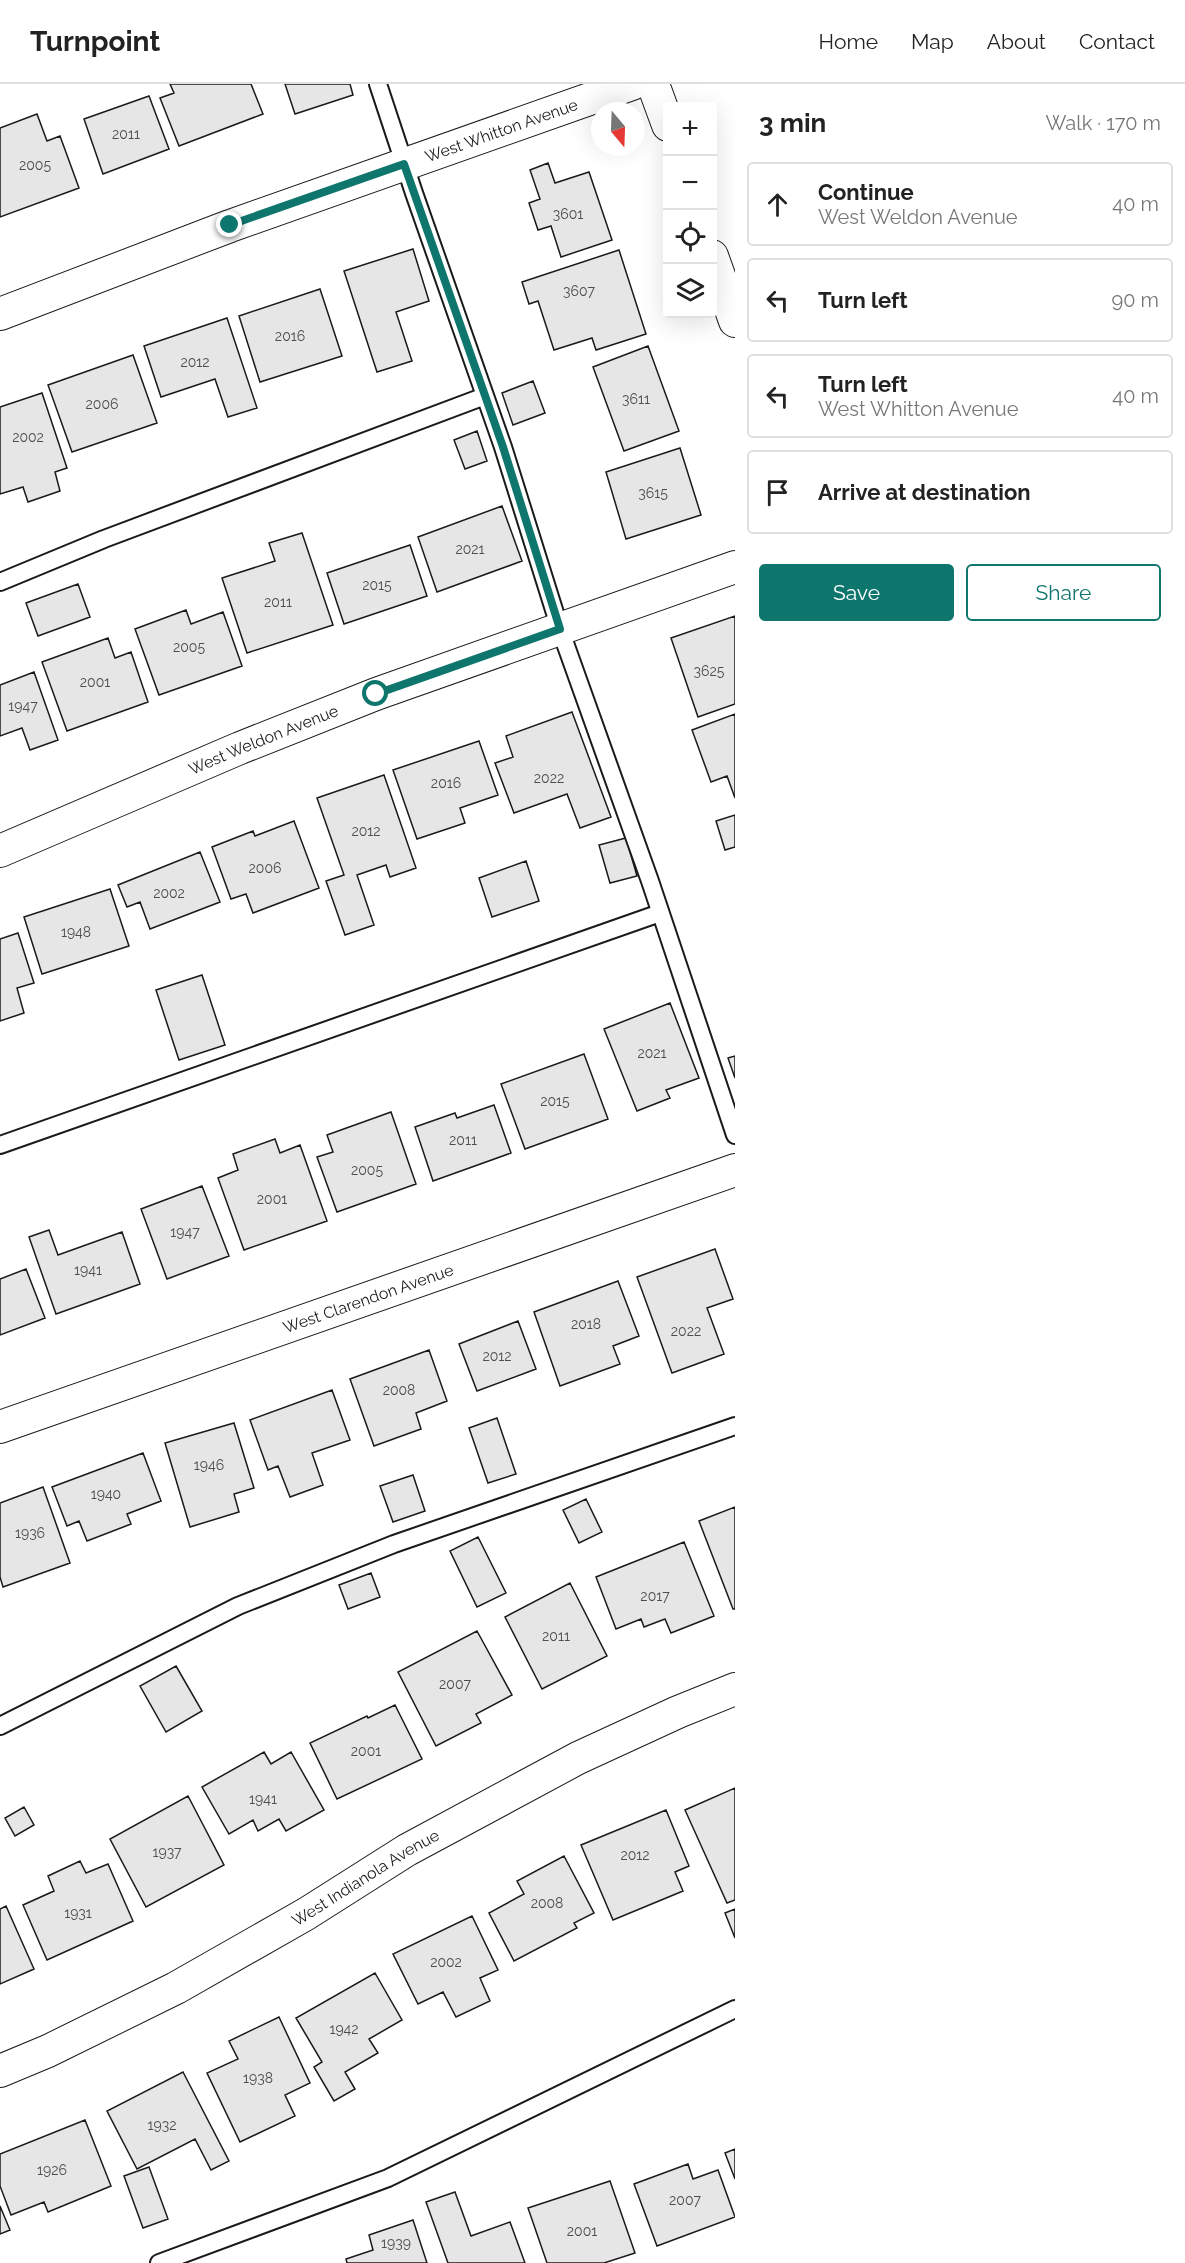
<!DOCTYPE html>
<meta charset="utf-8">
<style>
body{margin:0;font-family:Raleway,sans-serif;background:#f6f6f6;color:#222}
.controls{position:absolute;right:18px;top:18px;display:grid;overflow:hidden;border-radius:6px;box-shadow:0 6px 24px #0002}
.controls button{width:54px;height:54px;display:grid;place-items:center;padding:0;border:0;border-bottom:2px solid #e0e0e0;background:#fff;color:#222;font:30px sans-serif}
.compass{position:absolute;left:591px;top:18px;width:54px;height:54px;border-radius:50%;background:#fff;box-shadow:0 6px 24px #0002;rotate:161deg}
.stop{position:absolute;width:18px;height:18px;margin:-14px;border:4px solid #0f766e;border-radius:50%;background:#fff}
.stop.end{background:#0f766e;border-color:#fff;box-shadow:0 2px 6px #0008}
.list{margin:0;padding:0;list-style:none}
h2{display:flex;justify-content:space-between;align-items:center;height:78px;margin:0;padding:0 24px;font-size:26px}
h2 small{font-size:20px;font-weight:400;color:#767676}
.list li{display:grid;grid-template-columns:39px 1fr auto;gap:18px;align-items:center;box-sizing:border-box;height:84px;margin:0 12px 12px;padding:0 12px;border:2px solid #e0e0e0;border-radius:6px}
.list b{display:block;font-size:22px;white-space:nowrap}
.list p{margin:0;font-size:20px;white-space:nowrap;color:#767676}
.list em{font-size:20px;font-style:normal;color:#767676}
.actions{display:flex;gap:12px;padding:18px 24px}
.actions a{flex:1;padding:14px 0;border:2px solid #0f766e;border-radius:6px;text-align:center;font-size:21px;color:#0f766e}
.actions .main{background:#0f766e;color:#fff}
.icon{flex:none;width:33px;height:33px;fill:none;stroke:currentColor;stroke-width:2;stroke-linecap:round;stroke-linejoin:round}
.map{position:relative;flex:none;width:735px;height:2179px;overflow:hidden}
header{display:flex;align-items:center;gap:36px;box-sizing:border-box;height:84px;padding:0 30px;background:#fff;border-bottom:2px solid #e0e0e0}
header strong{font-size:28px}
nav{display:flex;gap:33px;margin-inline-start:auto;font-size:21px}
main{display:flex}
aside{flex:1;background:#fff}
.map>svg:first-child{display:block}
</style>
<header>
<strong>Turnpoint</strong>
<nav><a>Home</a><a>Map</a><a>About</a><a>Contact</a></nav>
</header>
<main>
<div class="map">
<svg width="735" height="2179" viewBox="0 0 735 2179">
<rect width="100%" height="100%" fill="#fff"/>
<path fill="#e6e6e6" stroke="#1a1a1a" stroke-width="1.5" d="M170,0H251L263,30L179,62L160,14L174,9Z
M285,0H350L353,11L295,30Z
M149,12L169,65L103,90L84,35Z
M37,30L47,57L60,52L79,104L0,133V44Z
M548,79L555,99L589,88L612,156L561,173L551,142L538,146L529,119L540,115L530,86Z
M413,165L429,217L396,228L412,277L377,288L344,187Z
M619,166L646,250L596,266L592,254L554,266L538,217L529,220L522,198Z
M320,205L342,272L260,298L239,232Z
M227,234L257,324L228,333L215,295L161,313L144,262Z
M648,262L679,347L624,367L593,283Z
M133,271L157,339L72,368L48,301Z
M533,297L545,329L513,341L502,309Z
M42,309L67,384L55,388L60,407L28,418L23,403L0,410V323Z
M477,347L487,377L465,385L454,356Z
M680,364L701,431L626,455L606,388Z
M502,422L522,477L437,508L418,453Z
M302,449L333,541L247,569L222,494L275,477L269,459Z
M410,461L427,512L344,540L327,489Z
M78,500L90,533L38,552L26,519Z
M186,526L191,540L223,528L242,582L159,611L135,545Z
M735,532V620L698,633L671,554Z
M108,554L115,574L131,568L148,618L67,647L42,578Z
M34,588L58,656L30,666L22,644L0,652V601Z
M572,628L611,733L580,744L567,710L514,729L495,679L513,673L506,652Z
M735,630V714L727,692L711,698L692,646Z
M479,657L498,711L460,724L465,739L417,755L393,686Z
M384,691L416,784L390,793L386,781L357,791L374,841L345,851L326,797L344,791L317,714Z
M735,731V763L725,766L716,737Z
M294,737L319,804L253,829L246,810L231,815L212,763L253,747L255,752Z
M626,754L637,792L610,799L599,761Z
M200,768L220,818L150,845L140,818L127,823L118,801Z
M526,777L539,817L492,833L479,794Z
M110,805L129,862L42,890L24,833Z
M18,849L34,899L17,904L24,929L0,937V855Z
M202,891L225,961L179,976L156,906Z
M670,919L699,994L666,1006L670,1014L637,1027L604,945Z
M584,970L608,1035L525,1065L501,1000Z
M735,972V994L728,974Z
M494,1021L511,1069L433,1097L415,1043L455,1029L457,1034Z
M391,1028L416,1100L337,1128L317,1073L333,1068L327,1051Z
M275,1055L280,1069L300,1061L327,1137L244,1166L218,1094L238,1086L233,1070Z
M202,1102L229,1172L167,1195L141,1125Z
M49,1146L58,1171L122,1148L140,1200L56,1230L29,1153Z
M715,1165L733,1215L707,1224L724,1270L672,1289L637,1193Z
M26,1185L45,1234L0,1251V1195Z
M618,1197L639,1252L613,1262L620,1280L560,1302L534,1228Z
M518,1237L536,1285L477,1307L459,1260Z
M429,1266L447,1317L416,1329L421,1345L374,1362L350,1295Z
M332,1306L350,1356L312,1369L323,1401L290,1413L278,1382L268,1386L250,1336Z
M497,1334L516,1390L488,1399L469,1344Z
M234,1339L254,1404L234,1410L239,1428L190,1443L165,1359Z
M143,1369L161,1417L127,1430L131,1440L87,1457L79,1437L67,1442L52,1403Z
M413,1391L425,1427L393,1438L380,1402Z
M43,1403L70,1479L3,1503L0,1493V1419Z
M586,1415L602,1448L579,1459L563,1426Z
M735,1423V1525H733L699,1437Z
M478,1453L506,1509L477,1523L450,1467Z
M684,1458L714,1532L671,1549L665,1535L644,1543L641,1535L616,1545L596,1493Z
M371,1489L380,1513L348,1525L339,1501Z
M570,1499L607,1572L542,1605L505,1533Z
M477,1547L512,1611L476,1630L481,1639L436,1662L398,1588Z
M176,1582L202,1627L166,1648L140,1602Z
M395,1621L422,1675L337,1715L310,1659L367,1632L368,1634Z
M264,1668L271,1680L291,1668L324,1726L286,1747L279,1735L258,1747L253,1736L229,1750L202,1703Z
M735,1704V1816L727,1819L685,1726Z
M188,1712L224,1781L146,1823L110,1755Z
M24,1723L34,1741L15,1752L5,1734Z
M666,1726L689,1782L675,1788L683,1807L613,1836L581,1761Z
M564,1772L594,1829L574,1839L577,1844L514,1877L489,1829L524,1810L517,1797Z
M80,1777L86,1789L108,1780L133,1837L47,1876L23,1821L54,1807L48,1792Z
M6,1822L34,1885L0,1900V1825Z
M735,1825V1854L725,1829Z
M472,1832L498,1886L480,1894L490,1917L456,1933L443,1908L418,1920L393,1870Z
M375,1889L402,1936L369,1955L378,1969L345,1988L355,2005L334,2017L314,1983L322,1978L296,1934Z
M279,1933L310,1999L285,2011L295,2032L240,2058L207,1989L238,1975L229,1957Z
M183,1988L229,2077L211,2086L195,2055L137,2085L107,2027Z
M85,2036L111,2102L48,2128L44,2118L11,2131L0,2102V2070Z
M735,2065V2095L725,2069Z
M688,2080L693,2095L718,2086L735,2133L657,2162L634,2100Z
M149,2083L168,2135L143,2144L124,2092Z
M610,2097L635,2169L604,2179H547L528,2124Z
M455,2108L471,2152L510,2138L525,2179H448L426,2118Z
M0,2122L10,2146L0,2150Z
M413,2136L427,2179H347L346,2175L373,2166L369,2151Z"/>
<g fill="none" stroke-linecap="round" stroke-linejoin="round">
<g stroke="#1a1a1a" stroke-width="20">
<path id="service" d="M378,0L414,109L503,363L560,545L650,797L735,1051
M0,498L104,455L485,312
M0,1061L660,829
M0,1642L238,1522L394,1460L735,1342
M159,2179L388,2094L735,1925"/>
</g>
<g stroke="#1a1a1a" stroke-width="34">
<g id="minor">
<path d="M653,0L668,41"/>
<path d="M712,172L735,237"/>
<path id="s1" d="M0,230L230,142L632,0"/>
<path id="s2" d="M0,767L240,664L376,610L735,483"/>
<path id="s3" d="M0,1343L735,1086"/>
<path id="s4" d="M0,1987L48,1967L176,1904L306,1830L407,1766L578,1674L678,1628L735,1605"/>
</g>
</g>
<use href="#service" stroke="#fff" stroke-width="16"/>
<use href="#minor" stroke="#fff" stroke-width="32"/>
</g>
<g fill="none" stroke-linecap="round" stroke-linejoin="round">
<path stroke="#0f766e" stroke-width="8" d="M230,141L404,80L503,363L560,545L376,610"/>
</g>
<g text-anchor="middle" dominant-baseline="central" stroke-width="4.5" stroke-linejoin="round" paint-order="stroke">
<g font-size="14" fill="#4d4d4d">
<text x="126" y="50">2011</text>
<text x="35" y="81">2005</text>
<text x="568" y="130">3601</text>
<text x="579" y="207">3607</text>
<text x="290" y="252">2016</text>
<text x="195" y="278">2012</text>
<text x="636" y="315">3611</text>
<text x="102" y="320">2006</text>
<text x="28" y="353">2002</text>
<text x="653" y="409">3615</text>
<text x="470" y="465">2021</text>
<text x="377" y="501">2015</text>
<text x="278" y="518">2011</text>
<text x="189" y="563">2005</text>
<text x="709" y="587">3625</text>
<text x="95" y="598">2001</text>
<text x="23" y="622">1947</text>
<text x="549" y="694">2022</text>
<text x="446" y="699">2016</text>
<text x="366" y="747">2012</text>
<text x="265" y="784">2006</text>
<text x="169" y="809">2002</text>
<text x="76" y="848">1948</text>
<text x="652" y="969">2021</text>
<text x="555" y="1017">2015</text>
<text x="463" y="1056">2011</text>
<text x="367" y="1086">2005</text>
<text x="272" y="1115">2001</text>
<text x="185" y="1148">1947</text>
<text x="88" y="1186">1941</text>
<text x="586" y="1240">2018</text>
<text x="686" y="1247">2022</text>
<text x="497" y="1272">2012</text>
<text x="399" y="1306">2008</text>
<text x="209" y="1381">1946</text>
<text x="106" y="1410">1940</text>
<text x="30" y="1449">1936</text>
<text x="655" y="1512">2017</text>
<text x="556" y="1552">2011</text>
<text x="455" y="1600">2007</text>
<text x="366" y="1667">2001</text>
<text x="263" y="1715">1941</text>
<text x="167" y="1768">1937</text>
<text x="635" y="1771">2012</text>
<text x="547" y="1819">2008</text>
<text x="78" y="1829">1931</text>
<text x="446" y="1878">2002</text>
<text x="344" y="1945">1942</text>
<text x="258" y="1994">1938</text>
<text x="162" y="2041">1932</text>
<text x="52" y="2086">1926</text>
<text x="685" y="2116">2007</text>
<text x="582" y="2147">2001</text>
<text x="396" y="2159">1939</text>
</g>
<g font-size="16" fill="#1a1a1a" stroke="#fff">
<text stroke="none"><textPath href="#s1" startOffset="534">West Whitton Avenue</textPath></text>
<text stroke="none"><textPath href="#s2" startOffset="286">West Weldon Avenue</textPath></text>
<text stroke="none"><textPath href="#s3" startOffset="390">West Clarendon Avenue</textPath></text>
<text stroke="none"><textPath href="#s4" startOffset="414">West Indianola Avenue</textPath></text>
</g>
</g>
</svg>
<div class="controls">
<button>+</button>
<button>−</button>
<button><svg class="icon" aria-label="locate" viewBox="0 0 24 24"><circle cx="12" cy="12" r="6"/><path d="M12 2v4M12 18v4M2 12h4M18 12h4"/></svg></button>
<button><svg class="icon" aria-label="layers" viewBox="0 0 24 24"><path d="M12 4l9 5-9 5-9-5zM3 14l9 5 9-5"/></svg></button>
</div>
<svg class="compass" viewBox="-18 -18 36 36"><path d="M0-13l5 13h-10z" fill="#e53935"/><path d="M0 13l5-13h-10z" fill="#767676"/></svg>
<div class="stop" style="left:376px;top:610px"></div>
<div class="stop end" style="left:230px;top:141px"></div>
</div>
<aside>
<h2>3 min<small>Walk · 170 m</small></h2>
<ul class="list">
<li><svg class="icon" aria-label="ahead" viewBox="0 0 24 24"><path d="M12 20V5M6 11l6-6 6 6"/></svg><div><b>Continue</b><p>West Weldon Avenue</p></div><em>40 m</em></li>
<li><svg class="icon" aria-label="left" viewBox="0 0 24 24"><path d="M17 20v-9H6M10 6l-5 5 5 5"/></svg><div><b>Turn left</b></div><em>90 m</em></li>
<li><svg class="icon" aria-label="left" viewBox="0 0 24 24"><path d="M17 20v-9H6M10 6l-5 5 5 5"/></svg><div><b>Turn left</b><p>West Whitton Avenue</p></div><em>40 m</em></li>
<li><svg class="icon" aria-label="arrive" viewBox="0 0 24 24"><path d="M6 21V4h12l-3 4 3 4H6"/></svg><div><b>Arrive at destination</b></div></li>
</ul>
<div class="actions"><a class="main">Save</a><a>Share</a></div>
</aside>
</main>
